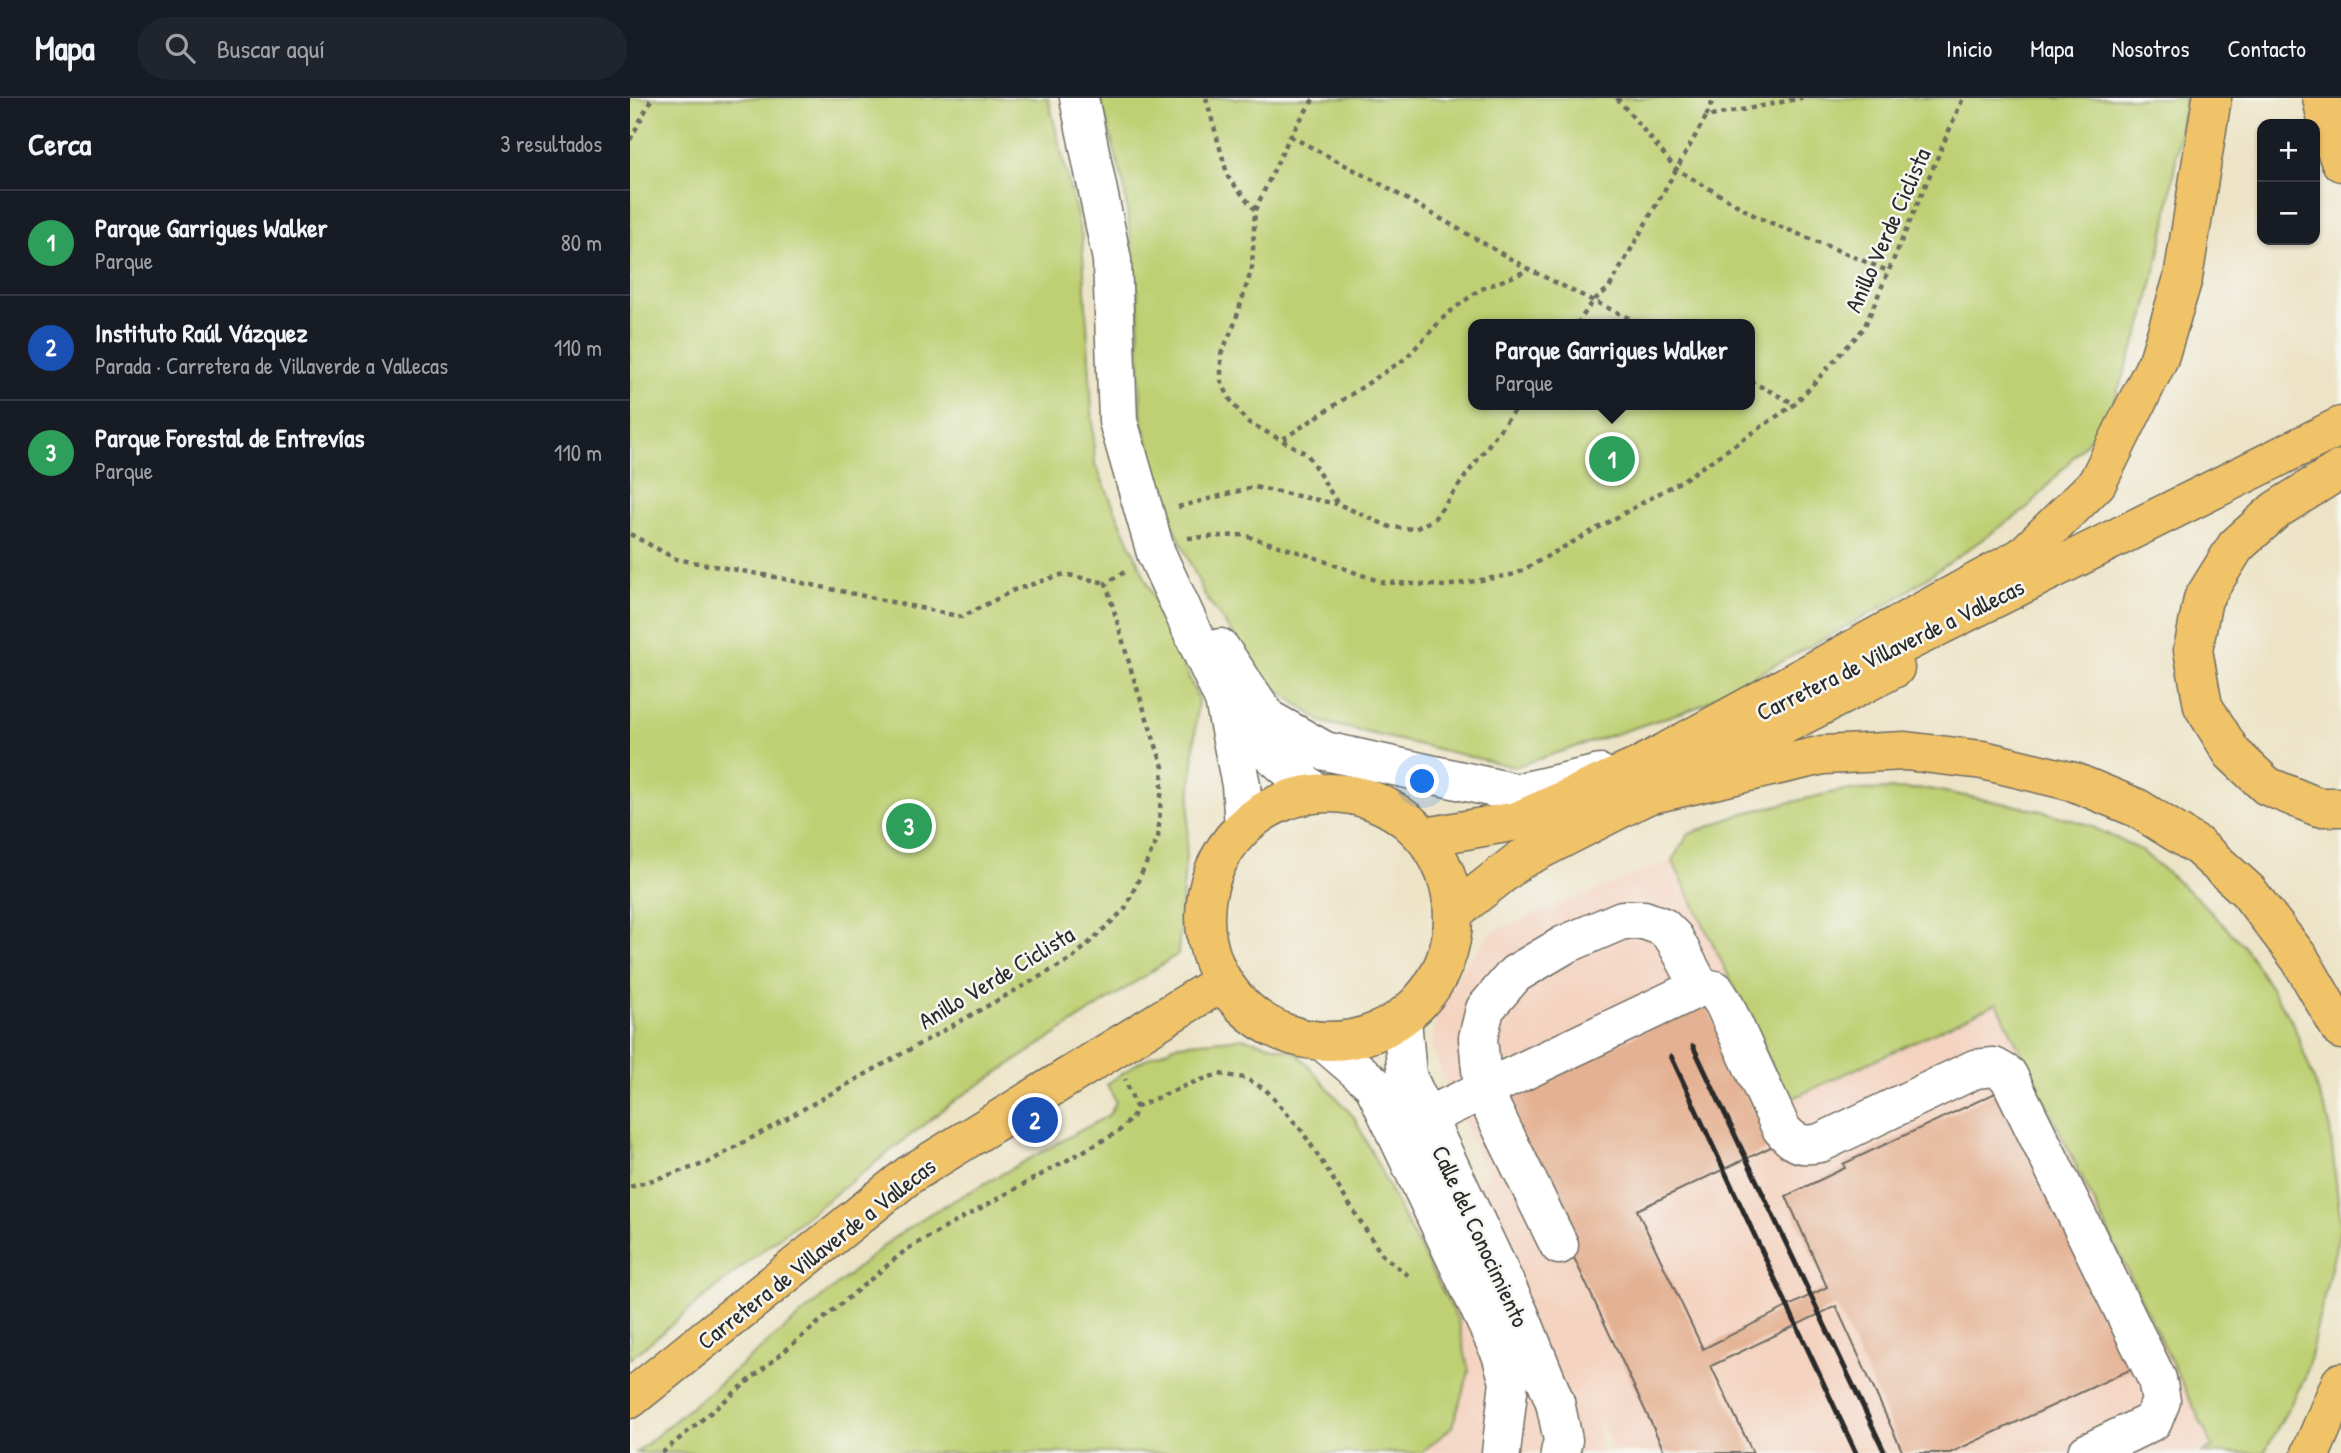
<!DOCTYPE html>
<html lang="es">
<meta charset="utf-8">
<style>
body{margin:0;font-family:"Patrick Hand",sans-serif;background:#20242c;color:#f1f3f6}
.controls{position:absolute;right:21px;top:21px;display:grid;overflow:hidden;border-radius:14px;box-shadow:0 2px 5px #0004}
.controls button{width:63px;height:63px;display:grid;place-items:center;padding:0;border:0;border-bottom:2px solid #363941;background:#171b24;color:#f1f3f6;font:35px sans-serif}
.you{position:absolute;left:793px;top:684px;width:24px;height:24px;margin:-18px;border:5px solid #fff;border-radius:50%;background:#1a73e8;box-shadow:0 0 0 10px #1a73e833}
.badge{display:grid;place-items:center;width:46px;height:46px;border-radius:50%;background:#db2777;color:#fff;font-size:23px;font-weight:700}
.pin{position:absolute;translate:-50% -50%;border:4px solid #fff;box-shadow:0 2px 7px #0006}
.popup{position:absolute;left:838px;top:221px;width:287px;height:91px;box-sizing:border-box;display:grid;place-content:center;border-radius:14px;background:#171b24;filter:drop-shadow(0 2px 5px #0005);font-size:23px;white-space:nowrap;color:#9ea1a6}
.popup b{font-size:26px;color:#f1f3f6}
.popup::after{content:'';position:absolute;left:50%;top:100%;margin-left:-14px;border:14px solid transparent;border-top-color:#171b24}
.list{margin:0;padding:0;list-style:none}
h2{display:flex;justify-content:space-between;align-items:center;height:91px;margin:0;padding:0 28px;font-size:30px}
h2 small{font-size:23px;font-weight:400;color:#9ea1a6}
.list li{display:grid;grid-template-columns:46px 1fr auto;gap:21px;align-items:center;box-sizing:border-box;height:105px;padding:0 28px;border-top:2px solid #363941}
.list b{display:block;font-size:26px;white-space:nowrap}
.list p{margin:0;font-size:23px;white-space:nowrap;color:#9ea1a6}
.list em{font-size:23px;font-style:normal;color:#9ea1a6}
.icon{flex:none;width:38px;height:38px;fill:none;stroke:currentColor;stroke-width:2;stroke-linecap:round;stroke-linejoin:round}
.map{position:relative;flex:none;width:1711px;height:1355px;overflow:hidden}
header{display:flex;align-items:center;gap:42px;box-sizing:border-box;height:98px;padding:0 35px;background:#171b24;border-bottom:2px solid #363941}
header strong{font-size:33px}
nav{display:flex;gap:38px;margin-inline-start:auto;font-size:24px}
.search{width:490px;height:63px;background:#20242c;display:flex;align-items:center;gap:18px;box-sizing:border-box;padding:0 24px;border-radius:38px;color:#9ea1a6;font-size:26px}
main{display:flex}
aside{flex:1;background:#171b24}
.map>svg:first-child{display:block}
</style>
<header>
<strong>Mapa</strong>
<div class="search"><svg class="icon" aria-label="search" viewBox="0 0 24 24"><circle cx="10" cy="10" r="6"/><path d="M15 15l6 6"/></svg>Buscar aquí</div>
<nav><a>Inicio</a><a>Mapa</a><a>Nosotros</a><a>Contacto</a></nav>
</header>
<main>
<aside>
<h2>Cerca<small>3 resultados</small></h2>
<ul class="list">
<li><span class="badge" style="background:#2e9e5b">1</span><div><b>Parque Garrigues Walker</b><p>Parque</p></div><em>80 m</em></li>
<li><span class="badge" style="background:#1a4fb4">2</span><div><b>Instituto Raúl Vázquez</b><p>Parada · Carretera de Villaverde a Vallecas</p></div><em>110 m</em></li>
<li><span class="badge" style="background:#2e9e5b">3</span><div><b>Parque Forestal de Entrevías</b><p>Parque</p></div><em>110 m</em></li>
</ul>
</aside>
<div class="map">
<svg width="1711" height="1355" viewBox="0 0 1711 1355">
<rect width="100%" height="100%" fill="#f6f6f2"/>
<filter id="ink" filterUnits="userSpaceOnUse"><feTurbulence type="fractalNoise" baseFrequency=".0143" numOctaves="2"/><feDisplacementMap in="SourceGraphic" scale="14" xChannelSelector="R" yChannelSelector="G"/><feConvolveMatrix kernelMatrix="1 2 1 2 8 2 1 2 1" color-interpolation-filters="sRGB"/></filter>
<filter id="wash" filterUnits="userSpaceOnUse"><feTurbulence type="fractalNoise" baseFrequency=".00686" numOctaves="4" result="noise"/><feDisplacementMap in="SourceGraphic" scale="28" xChannelSelector="R" yChannelSelector="G"/><feGaussianBlur stdDeviation="1.57" result="paint"/><feColorMatrix in="noise" values="0 0 0 0 0 0 0 0 0 0 0 0 0 0 0 0 0 1.4 0 .05"/><feComposite in="paint" operator="in"/></filter>
<g filter="url(#wash)">
<rect width="100%" height="100%" fill="#ede4c7"/>
<path fill="#f4d3c0" d="M1042,762L1160,1002L1367,905L1583,1349L1571,1355H985L968,1320L971,1355H791L822,1329L832,1247L828,1222L775,1122L859,1080L825,1007L801,947L808,909L827,877L861,834Z"/>
<path fill="#bed073" stroke="#747e4f" stroke-width="2" fill-rule="evenodd" d="M0,0H418L452,139L465,366L568,600L548,856L323,1004L115,1166L0,1261Z
M470,0H1555L1536,126L1514,221L1477,321L1398,410L1260,505L1065,610L884,669L692,624L638,585L575,498L532,402L511,318L508,199L494,87ZM844,226H1120V307H844Z
M1299,691L1408,712L1456,726L1511,752L1569,802L1614,848L1663,925L1699,1023L1711,1127L1675,1280L1634,1355H1571L1583,1349L1367,905L1159,1002L1042,762L1059,736L1114,715L1214,692Z
M614,940L666,954L724,1019L775,1122L828,1222L839,1274L822,1329L791,1355H6L262,1141L301,1115L479,1017L486,1004L477,986L509,964L549,946Z"/>
<g id="blocks">
<path fill="#e4b192" d="M1075,905L1143,1048L1007,1112L1073,1251L1197,1189L1156,1098L1215,1070L1213,1066L1376,990L1506,1269L1320,1355H1273L1206,1208L1081,1268L1123,1355H1035L870,1001Z"/>
</g>
</g>
<g filter="url(#ink)">
<use href="#blocks" fill-opacity="0" stroke="#6f6c62" stroke-width="2"/>
<g fill="none" stroke-linecap="round" stroke-linejoin="round">
<g stroke="#6f6c62" stroke-width="41">
<path id="minor" d="M449,0L482,162L488,323L526,455L594,602L611,687L614,728
M590,550L638,621L695,653L887,695L970,676
M600,609L633,649L686,695
M772,921L777,978L889,1215L925,1304L933,1342L930,1355
M694,944L743,986L871,1256L879,1284L871,1355
M765,1034L1070,889L1085,892L1094,906L1151,1030C1163,1045 1171,1049 1190,1045L1345,971L1364,969L1378,977L1527,1281L1531,1303L1523,1323L1457,1355
M929,1147L853,992L848,940L855,911L885,876L934,847L992,822H1014L1033,829L1044,840L1070,889"/>
</g>
<g stroke="#6f6c62" stroke-width="41">
<path id="major" d="M1229,568L1711,328
M575 819a124 124 0 1 1 248 0a124 124 0 1 1-248 0Z
M796,739L887,723L1044,653
M824,814L890,762L1265,570
M0,1301L279,1077L592,884"/>
</g>
<g stroke="#6f6c62" stroke-width="41">
<path id="highway" d="M1692,0L1701,41L1711,64
M1711,371L1646,412L1606,448L1573,501L1563,552L1573,608L1602,655L1637,688L1688,709H1711
M1012,667L1392,459L1467,385L1529,260L1553,180L1582,0
M1018,697L1193,657L1275,653L1353,662L1444,684L1507,710L1568,748L1618,793L1670,861L1711,932
M1681,1355L1711,1284"/>
</g>
<path stroke="#6f6c62" stroke-width="4.5" stroke-dasharray="5 5" stroke-linecap="butt" d="M576,0L598,79L625,112L622,170L604,227L591,256V282L599,300L616,323L677,356L708,406L760,429L785,431L804,421L888,307
M987,0L1046,71L1127,119L1258,173
M1076,18L1084,0
M660,38L747,84L900,172L1011,226
M0,42L22,0
M625,112L660,38L684,0
M947,226L964,202L979,190L1076,19L1172,0
M1120,283L1165,306
M653,341L775,261L817,216L849,192L899,172
M548,409L624,389L707,406
M0,436L46,461L145,479L332,519L384,492L434,476L476,485
M558,440L613,437L675,456L751,484L816,488L886,476L1053,382L1165,306L1234,230L1333,0
M506,1009L559,986L589,976L615,980L636,992L672,1033L752,1157L779,1178
M0,1089L77,1065L443,860L495,811L528,740L533,669L502,575L476,485L498,472
M32,1355L277,1151L488,1034L502,1020L506,1009L495,981"/>
<use href="#minor" stroke="#fff" stroke-width="38"/>
<use href="#major" stroke="#f1c369" stroke-width="38"/>
<use href="#highway" stroke="#f1c369" stroke-width="38"/>
<path stroke="#2b2b2b" stroke-width="5" d="M1063,948L1255,1355
M1041,958L1226,1355"/>
</g>
</g>
<g text-anchor="middle" dominant-baseline="central" stroke-width="5" stroke-linejoin="round" paint-order="stroke">
<g font-size="24" fill="#2b2b2b" stroke="#f6f6f2">
<text transform="translate(1257 132) rotate(-66)">Anillo Verde Ciclista</text>
<text transform="translate(1260 551) rotate(-26)">Carretera de Villaverde a Vallecas</text>
<text transform="translate(366 879) rotate(-31)">Anillo Verde Ciclista</text>
<text transform="translate(851 1138) rotate(65)">Calle del Conocimiento</text>
<text transform="translate(186 1155) rotate(-38)">Carretera de Villaverde a Vallecas</text>
</g>
</g>
</svg>
<div class="controls">
<button>+</button>
<button>−</button>
</div>
<div class="you"></div>
<div class="pin badge" style="left:982px;top:361px;background:#2e9e5b">1</div>
<div class="popup"><b>Parque Garrigues Walker</b>Parque</div>
<div class="pin badge" style="left:405px;top:1022px;background:#1a4fb4">2</div>
<div class="pin badge" style="left:279px;top:728px;background:#2e9e5b">3</div>
</div>
</main>
